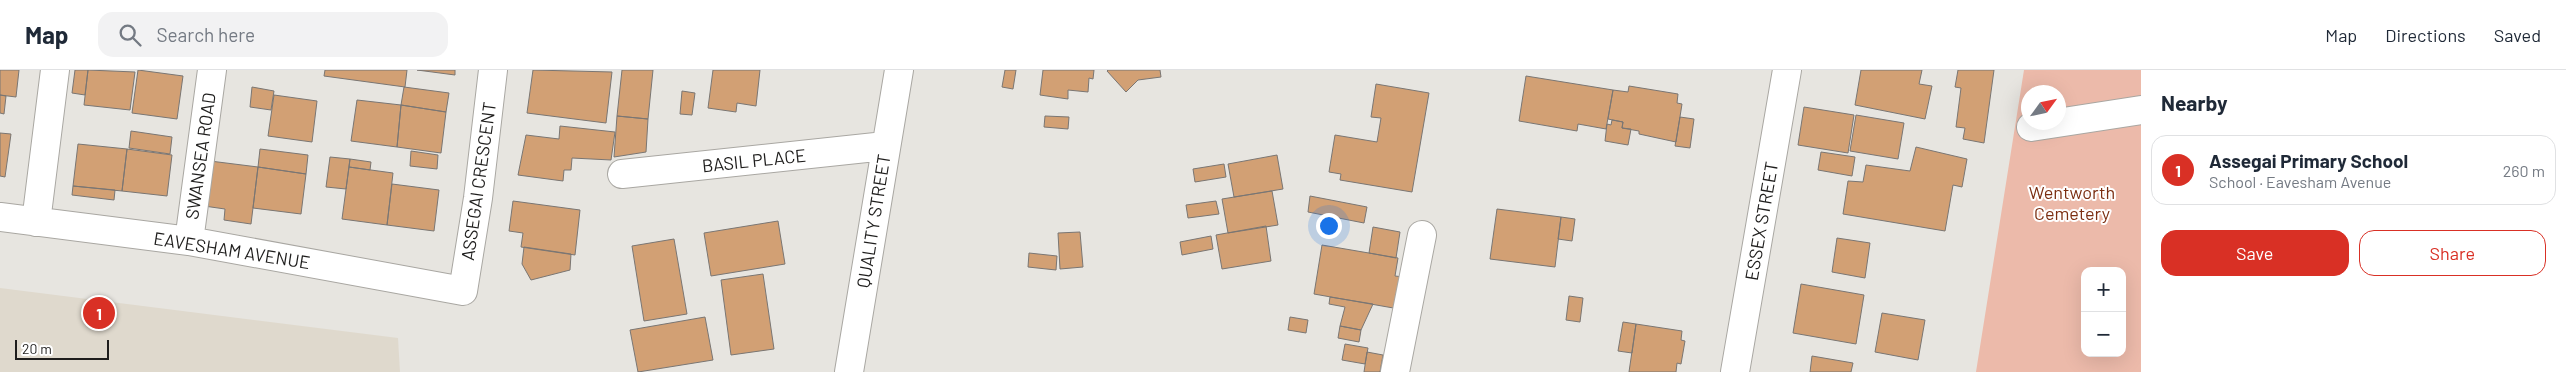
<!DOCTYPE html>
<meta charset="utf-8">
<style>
body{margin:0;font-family:Barlow,sans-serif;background:#f2f2f3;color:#1f2937}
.controls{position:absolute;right:15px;bottom:15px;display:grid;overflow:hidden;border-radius:10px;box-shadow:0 5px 20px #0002}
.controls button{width:45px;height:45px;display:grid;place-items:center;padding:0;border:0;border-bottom:1px solid #e0e1e3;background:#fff;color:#1f2937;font:25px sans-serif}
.compass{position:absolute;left:2021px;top:15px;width:45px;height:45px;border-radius:50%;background:#fff;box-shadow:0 5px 20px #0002;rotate:57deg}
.scale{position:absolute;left:15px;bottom:12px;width:94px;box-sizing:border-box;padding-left:5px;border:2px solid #1e1d1c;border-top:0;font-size:14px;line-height:18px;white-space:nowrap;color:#1e1d1c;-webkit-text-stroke:4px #fff;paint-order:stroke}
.you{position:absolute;left:1328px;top:155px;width:18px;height:18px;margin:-12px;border:4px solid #fff;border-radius:50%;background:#1a73e8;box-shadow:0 0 0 8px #1a73e833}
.badge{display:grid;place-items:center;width:32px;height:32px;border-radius:50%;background:#d93025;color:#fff;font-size:16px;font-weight:700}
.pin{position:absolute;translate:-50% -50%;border:2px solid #fff;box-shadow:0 1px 5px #0006}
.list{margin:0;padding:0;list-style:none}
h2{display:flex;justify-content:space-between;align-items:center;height:65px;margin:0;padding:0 20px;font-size:21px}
h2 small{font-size:16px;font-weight:400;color:#747a83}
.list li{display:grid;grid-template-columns:32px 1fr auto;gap:15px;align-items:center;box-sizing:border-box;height:70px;margin:0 10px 10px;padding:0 10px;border:1px solid #e0e1e3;border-radius:15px}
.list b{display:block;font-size:19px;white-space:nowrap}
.list p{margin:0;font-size:16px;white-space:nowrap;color:#747a83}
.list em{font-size:16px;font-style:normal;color:#747a83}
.actions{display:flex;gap:10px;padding:15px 20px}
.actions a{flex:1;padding:11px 0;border:1px solid #d93025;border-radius:15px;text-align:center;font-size:18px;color:#d93025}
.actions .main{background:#d93025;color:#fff}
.icon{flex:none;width:28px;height:28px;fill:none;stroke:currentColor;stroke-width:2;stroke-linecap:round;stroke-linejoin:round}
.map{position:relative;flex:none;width:2141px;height:302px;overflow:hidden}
header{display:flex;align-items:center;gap:30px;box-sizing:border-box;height:70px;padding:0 25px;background:#fff;border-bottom:1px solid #e0e1e3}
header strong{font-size:24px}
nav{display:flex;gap:28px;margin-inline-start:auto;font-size:18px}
.search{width:350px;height:45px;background:#f2f2f3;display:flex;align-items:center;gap:12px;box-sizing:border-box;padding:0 18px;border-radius:15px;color:#747a83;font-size:19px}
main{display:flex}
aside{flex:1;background:#fff}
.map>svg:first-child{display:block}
</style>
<header>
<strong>Map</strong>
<div class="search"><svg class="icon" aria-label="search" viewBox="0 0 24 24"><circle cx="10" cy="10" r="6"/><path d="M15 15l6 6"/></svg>Search here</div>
<nav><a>Map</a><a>Directions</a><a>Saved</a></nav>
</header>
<main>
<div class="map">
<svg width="2141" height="302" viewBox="0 0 2141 302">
<rect width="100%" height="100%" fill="#e7e5e0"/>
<path fill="#dfd9cd" d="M0,218L398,268L400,302H0Z"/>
<path fill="#ecbaaa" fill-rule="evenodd" d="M2024,0H2141V302H1976ZM2029,22H2058V52H2029ZM2085,201H2122V283H2085Z"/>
<path fill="#d2a074" stroke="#7a7673" d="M0,0H19L16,27L0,25Z
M75,0H88L85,25L72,23Z
M88,0L135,2L130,40L84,35Z
M138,0L183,6L177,49L132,43Z
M325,0H407L405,17L324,6Z
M417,0H455V5Z
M533,0L612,2L606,53L527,43Z
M622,0H653L648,49L617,46Z
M713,0H760L756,36L737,33L736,42L708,38Z
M1005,0H1016L1013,19L1002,17Z
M1043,0H1094L1093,9L1089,8L1088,22L1068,20V29L1040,25Z
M1108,0H1160L1161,7L1138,10L1126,22L1107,1Z
M1861,0H1922L1919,14L1932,16L1925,49L1855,35Z
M1958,0H1994L1984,73L1963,69L1965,58L1956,57L1961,18L1955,17Z
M1526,6L1613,20L1606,59L1578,54L1577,61L1519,51Z
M1376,14L1429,23L1412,122L1340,110L1341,104L1329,102L1335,65L1377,72L1381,48L1371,47Z
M1629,16L1678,24L1677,33L1682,34L1676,72L1639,64V61L1622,58L1623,52L1608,49L1613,20L1628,22Z
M252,17L274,21L271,40L250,37Z
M404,17L449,23L446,42L401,35Z
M682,21L695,23L692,45L680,44Z
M0,25L6,26L4,44L0,43Z
M274,25L317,31L312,72L268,66Z
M357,30L401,35L397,77L351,71Z
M401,35L446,42L441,83L397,77Z
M1804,37L1854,45L1848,83L1798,75Z
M1856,45L1904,53L1898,89L1850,81Z
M617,46L648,49L646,82L614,87Z
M1045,46L1069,47L1068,59L1044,57Z
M1680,47L1694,49L1690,78L1675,76Z
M1612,50L1623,52L1622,58L1631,59L1628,75L1605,71L1607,54L1611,55Z
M560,56L615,62L611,90L572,88L571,100H564L563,111L518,105L526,65L559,69Z
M131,61L172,67L170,84L129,78Z
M0,63L11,64L5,107L0,106Z
M78,74L127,79L122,121L73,116Z
M1916,77L1967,89L1962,117L1953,115L1945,161L1843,144L1848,111L1863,112L1866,95L1910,101Z
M127,79L172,85L167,126L122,121Z
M260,79L308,85L306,104L258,97Z
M411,81L438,85L437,99L410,96Z
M1821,82L1855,87L1852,106L1818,100Z
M1277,85L1283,119L1234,127L1228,94Z
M330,87L350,89L346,119L326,117Z
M350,89L371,92L370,100L349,97Z
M210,91L258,97L251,154L224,150L225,139L204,136Z
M1224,94L1226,107L1195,112L1193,99Z
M258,97L306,104L301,144L253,138Z
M349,97L393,103L387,155L342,149Z
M392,114L439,120L434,161L387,155Z
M73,116L115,120L114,130L72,125Z
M1272,121L1278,155L1228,163L1222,129Z
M1310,126L1367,137L1364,153L1308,142Z
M513,131L580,140L575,185L521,177L523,163L509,161Z
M1216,131L1219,144L1188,148L1186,135Z
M1497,139L1561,147L1555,197L1490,189Z
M1561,147L1575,149L1572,171L1558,169Z
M778,151L785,194L711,206L704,163Z
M1266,156L1271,191L1222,199L1216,165Z
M1373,157L1400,162L1396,188L1369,183Z
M1080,162L1083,197L1060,199L1058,163Z
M1211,166L1213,179L1182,185L1180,172Z
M1837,168L1870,173L1865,208L1832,202Z
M674,169L687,244L644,251L632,176Z
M1322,175L1398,188L1395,206L1404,207L1399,239L1314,224Z
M524,177L571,184L570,200L531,210L522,194Z
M1029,183L1057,186L1056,200L1028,197Z
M763,204L774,279L731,285L721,210Z
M1801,214L1864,225L1856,274L1793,263Z
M1569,226L1583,228L1580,252L1566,250Z
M1330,227L1373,234L1361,260L1340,256L1345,237L1329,234Z
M1882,243L1925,250L1918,290L1875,282Z
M705,247L713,290L638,302L630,260Z
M1290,247L1308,250L1306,263L1288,260Z
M1623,252L1636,254L1632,283L1618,281Z
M1636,254L1682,261L1681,270L1685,271L1681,294L1677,293L1676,302H1629Z
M1340,256L1361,260L1359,272L1338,268Z
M1345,274L1368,278L1365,294L1342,290Z
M1367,282L1383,285L1380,302H1364Z
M1812,286L1853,293L1851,302H1810Z"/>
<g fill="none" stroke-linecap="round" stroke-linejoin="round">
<g stroke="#a9a7a2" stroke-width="30">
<path id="minor" d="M2031,57L2141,40
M622,104L885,76
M0,147L189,171L463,221L478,128L493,0
M36,152L55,0
M189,171L212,0
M849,302L899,0
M1395,302L1422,165
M1735,302L1787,0"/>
</g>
<use href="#minor" stroke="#fff" stroke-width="28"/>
</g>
<g text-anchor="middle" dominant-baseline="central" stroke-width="4" stroke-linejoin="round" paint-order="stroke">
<g font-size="18" fill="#1e1d1c" stroke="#fff">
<text transform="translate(200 86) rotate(-82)">SWANSEA ROAD</text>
<text transform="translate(754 90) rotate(-6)">BASIL PLACE</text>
<text transform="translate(478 111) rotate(-82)">ASSEGAI CRESCENT</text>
<text transform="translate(873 151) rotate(-81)">QUALITY STREET</text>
<text transform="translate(1761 151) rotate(-80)">ESSEX STREET</text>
<text transform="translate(232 180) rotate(9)">EAVESHAM AVENUE</text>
</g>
<g font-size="18" fill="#7b2e11" stroke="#fff">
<text x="2072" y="122">Wentworth<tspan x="2072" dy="21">Cemetery</tspan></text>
</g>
</g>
</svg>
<div class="controls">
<button>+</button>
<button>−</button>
</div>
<svg class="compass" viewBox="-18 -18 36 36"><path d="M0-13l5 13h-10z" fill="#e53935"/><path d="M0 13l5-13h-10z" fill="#747a83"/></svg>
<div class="scale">20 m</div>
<div class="you"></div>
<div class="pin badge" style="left:99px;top:243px">1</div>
</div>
<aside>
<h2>Nearby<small></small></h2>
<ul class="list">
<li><span class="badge">1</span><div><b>Assegai Primary School</b><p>School · Eavesham Avenue</p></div><em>260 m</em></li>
</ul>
<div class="actions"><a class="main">Save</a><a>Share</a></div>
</aside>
</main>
